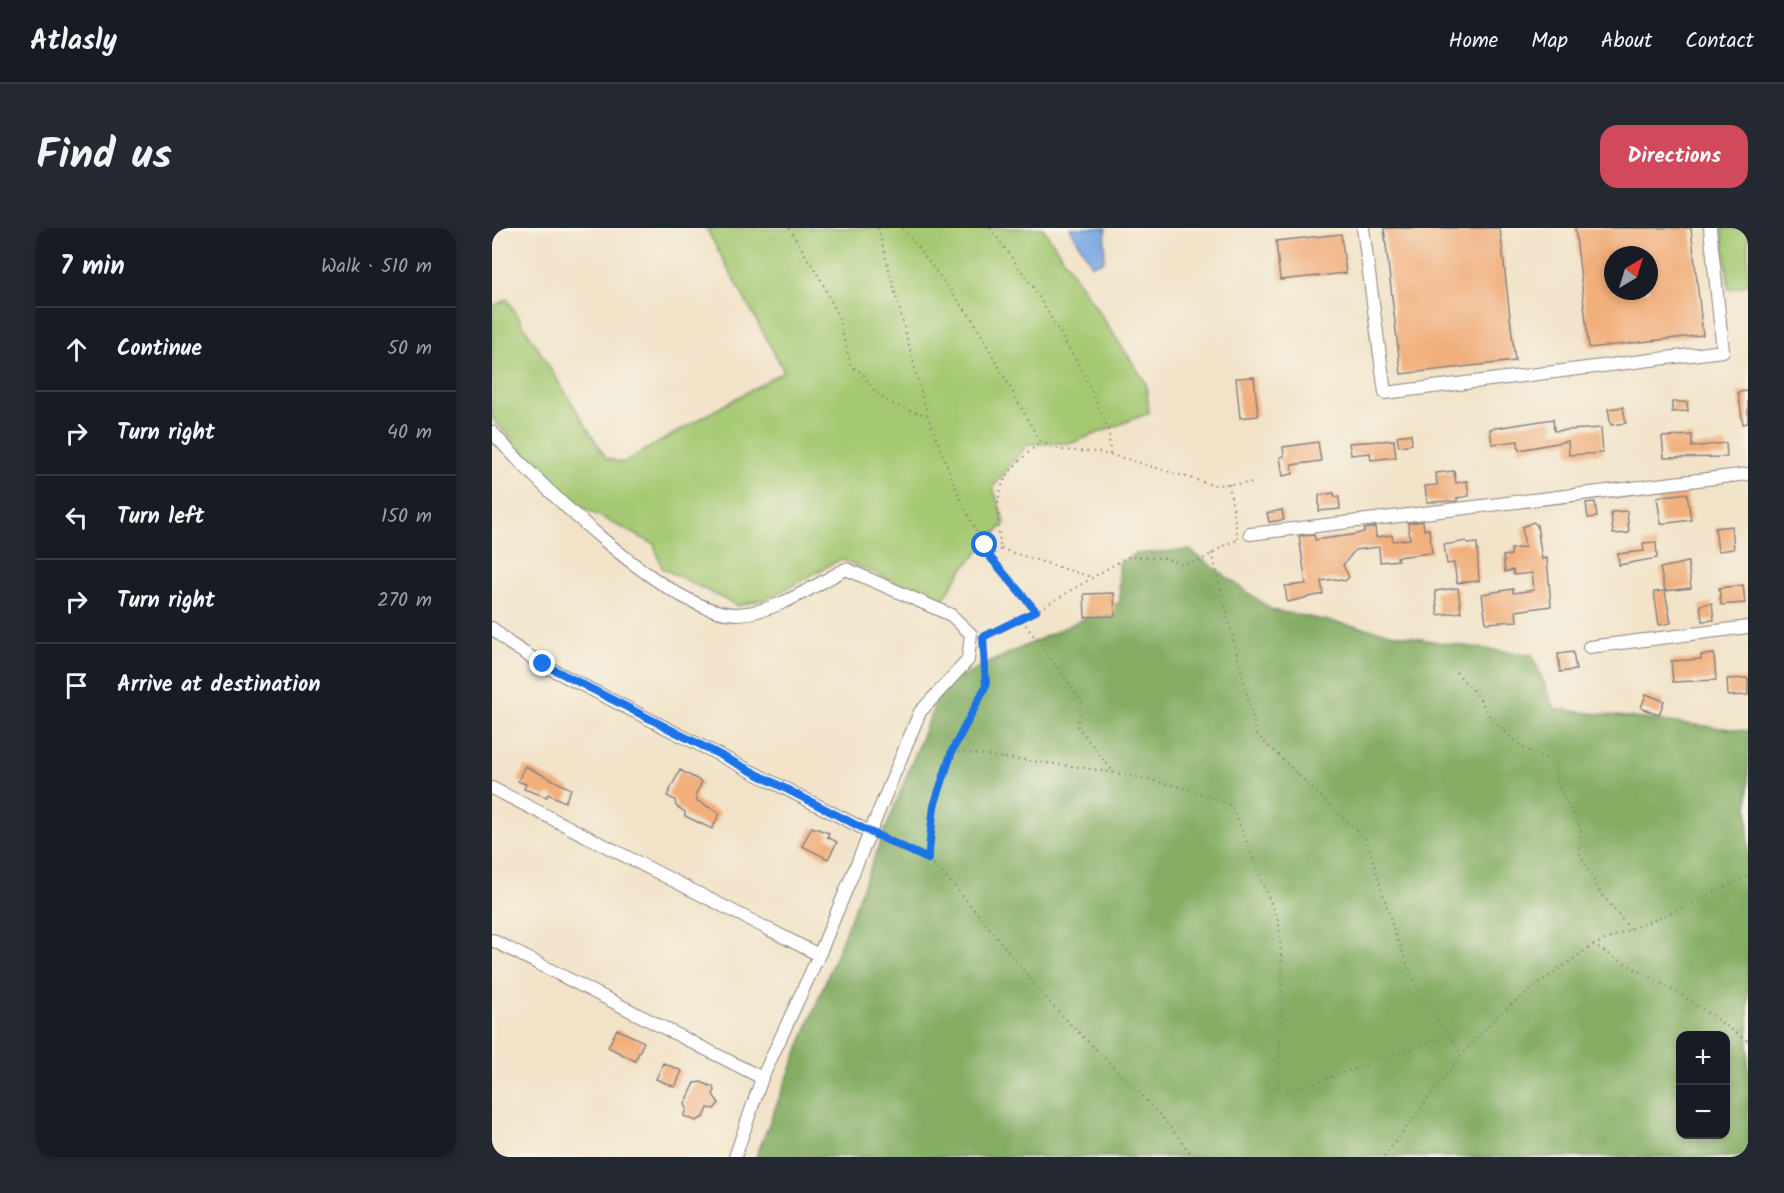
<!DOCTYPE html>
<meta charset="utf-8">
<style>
body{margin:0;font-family:Kalam,sans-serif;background:#242831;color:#f1f3f6}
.controls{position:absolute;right:18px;bottom:18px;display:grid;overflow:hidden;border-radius:12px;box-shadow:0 3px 9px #0003}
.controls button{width:54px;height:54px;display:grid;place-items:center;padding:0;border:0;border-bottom:2px solid #363941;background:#171b24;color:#f1f3f6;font:30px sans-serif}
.compass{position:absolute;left:1112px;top:18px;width:54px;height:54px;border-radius:50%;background:#171b24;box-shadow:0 3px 9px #0003;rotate:38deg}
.stop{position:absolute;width:18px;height:18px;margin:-14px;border:4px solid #1a73e8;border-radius:50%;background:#fff}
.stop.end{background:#1a73e8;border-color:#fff;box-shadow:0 2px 6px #0008}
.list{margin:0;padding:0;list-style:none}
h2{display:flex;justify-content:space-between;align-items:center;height:78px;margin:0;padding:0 24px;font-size:26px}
h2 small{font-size:20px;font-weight:400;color:#9ea1a6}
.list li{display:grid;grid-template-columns:39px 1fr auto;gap:18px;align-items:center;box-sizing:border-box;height:84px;padding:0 24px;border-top:2px solid #363941}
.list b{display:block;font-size:22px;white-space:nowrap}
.list em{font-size:20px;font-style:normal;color:#9ea1a6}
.icon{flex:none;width:33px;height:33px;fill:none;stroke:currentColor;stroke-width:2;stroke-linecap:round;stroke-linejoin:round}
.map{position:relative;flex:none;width:1256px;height:929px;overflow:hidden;border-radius:18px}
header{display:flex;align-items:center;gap:36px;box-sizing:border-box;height:84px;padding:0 30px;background:#171b24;border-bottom:2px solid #363941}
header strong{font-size:28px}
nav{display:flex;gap:33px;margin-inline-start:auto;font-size:21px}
.intro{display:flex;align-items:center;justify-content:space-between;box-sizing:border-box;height:144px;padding:0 36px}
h1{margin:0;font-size:42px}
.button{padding:15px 27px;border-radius:18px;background:#d1495b;color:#fff;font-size:21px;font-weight:700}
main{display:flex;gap:36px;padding:0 36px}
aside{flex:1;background:#171b24;border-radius:18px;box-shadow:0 3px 9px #0003}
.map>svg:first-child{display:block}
</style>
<header>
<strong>Atlasly</strong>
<nav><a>Home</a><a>Map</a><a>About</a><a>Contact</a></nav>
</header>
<div class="intro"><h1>Find us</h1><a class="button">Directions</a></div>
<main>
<aside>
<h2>7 min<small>Walk · 510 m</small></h2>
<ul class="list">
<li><svg class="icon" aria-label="ahead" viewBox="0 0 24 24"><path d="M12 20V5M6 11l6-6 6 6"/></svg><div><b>Continue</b></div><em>50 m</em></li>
<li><svg class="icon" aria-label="right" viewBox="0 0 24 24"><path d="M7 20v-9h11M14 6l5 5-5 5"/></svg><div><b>Turn right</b></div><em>40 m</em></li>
<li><svg class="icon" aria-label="left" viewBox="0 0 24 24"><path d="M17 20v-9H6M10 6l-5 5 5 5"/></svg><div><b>Turn left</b></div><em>150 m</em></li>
<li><svg class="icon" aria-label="right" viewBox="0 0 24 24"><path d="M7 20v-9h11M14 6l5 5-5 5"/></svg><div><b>Turn right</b></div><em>270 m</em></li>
<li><svg class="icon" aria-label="arrive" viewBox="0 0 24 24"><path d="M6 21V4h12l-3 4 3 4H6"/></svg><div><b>Arrive at destination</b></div></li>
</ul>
</aside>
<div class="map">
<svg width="1256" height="929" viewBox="0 0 1256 929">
<rect width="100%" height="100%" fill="#f7f3e8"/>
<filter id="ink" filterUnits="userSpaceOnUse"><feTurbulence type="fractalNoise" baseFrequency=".0167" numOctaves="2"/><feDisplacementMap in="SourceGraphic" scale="12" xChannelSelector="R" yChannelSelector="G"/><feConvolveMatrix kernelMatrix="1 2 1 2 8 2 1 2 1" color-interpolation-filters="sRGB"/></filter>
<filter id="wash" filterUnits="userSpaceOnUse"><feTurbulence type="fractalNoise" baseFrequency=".008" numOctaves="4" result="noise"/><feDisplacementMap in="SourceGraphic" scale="24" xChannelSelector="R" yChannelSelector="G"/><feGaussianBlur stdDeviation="1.35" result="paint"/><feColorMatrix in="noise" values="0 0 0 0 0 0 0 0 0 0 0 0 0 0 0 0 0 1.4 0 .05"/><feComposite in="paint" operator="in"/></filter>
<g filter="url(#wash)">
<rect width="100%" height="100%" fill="#f2e3c8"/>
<path fill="#a5c972" stroke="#647656" stroke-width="1.5" d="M214,0H551L654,155L657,185L580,215L536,216L501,259L513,295L470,342L450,373L349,331L279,369L246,378L170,340L162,316L74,271L0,190V79L15,71L114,230L131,235L292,143Z
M1230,0H1256V57L1237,61Z"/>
<path fill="#84ad64" stroke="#536850" stroke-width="1.5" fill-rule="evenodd" d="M698,322L780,382L950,415L1040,427L1063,481L1256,503V929H264L451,456L628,374L627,336L643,326ZM1188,808H1234V906H1188Z"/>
<path fill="#78a8e2" stroke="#4d658e" stroke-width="1.5" d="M578,0H614L612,33L600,37Z"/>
<g id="blocks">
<path fill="#f1af7b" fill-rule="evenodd" d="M892,0H1008L1023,133L909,146Z
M1083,0H1199L1211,107L1097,120ZM1121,27H1157V63H1121Z
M849,6L854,45L788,52L784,13Z
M762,149L766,188L748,190L744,150Z
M1256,163V195L1251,196L1246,164Z
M1180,174H1195L1196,183L1180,184Z
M1131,179L1134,195L1119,197L1116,181Z
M1061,191L1062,203L1109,200L1111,225L1077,227L1076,213L1027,222L1026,213L1000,216L998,201Z
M919,206L920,216L907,218L905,208Z
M1200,207V219L1234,215L1235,229L1172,230L1170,209Z
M902,212L904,229L879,232L878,225L859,227L857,215Z
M826,214L829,233L800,237L801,246L791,248L788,229L792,228L791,219Z
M962,243L964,255L975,253L977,268L965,270V273L935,274L933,258L945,257L944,245Z
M842,265L843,269H847L848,281L827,283V267Z
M1195,265L1199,292L1169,296L1165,269Z
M1103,274L1105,289L1096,290L1094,275Z
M790,282L792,292L777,294L775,285Z
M1135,283L1137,305L1121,306L1119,284Z
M931,293L932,302L937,301L940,325L905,329L906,332L888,334L887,319L863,322L851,337L857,349L853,353L843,351L829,353L831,366L795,374L793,358L814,356L807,308L822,307L823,312L860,307L872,304V301L883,299L884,309L900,307L901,313L918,311L916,295Z
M1041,294L1045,297L1050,331L1055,330L1059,378L1024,383L1025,393L994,395L990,366L1021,361V365L1042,362L1040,345L1022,347L1021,342L1013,344L1011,328L1019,327V321L1033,319L1030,299Z
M1240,298L1242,321L1226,323L1223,300Z
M974,313L976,316L985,315L987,353L965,355L962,335L955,336L952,317Z
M1164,314L1165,330L1127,337L1126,326L1152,323L1151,315Z
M1196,334L1199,360L1173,363L1179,395L1167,397L1162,364L1173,363L1168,340Z
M1251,357L1253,375L1229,377L1227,360Z
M966,360L969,384L946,387L943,363Z
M622,365L623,388L593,389L592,366Z
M1220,375L1222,392L1210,393L1208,377Z
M1081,424L1084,442L1068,444L1066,426Z
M1222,426L1224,452L1181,454L1179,433L1209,431V427Z
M1256,450V467L1236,468L1235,451Z
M1154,466L1172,473L1167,487L1149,480Z
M33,538L79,561L73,574L56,566L55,569L32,561L34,556L26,553Z
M188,542L210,554L204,566L205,573L228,585L220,601L193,588V584L184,578L183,572L175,568Z
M320,599L337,605L335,609L345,614L336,631L310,618Z
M125,801L152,814L143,833L116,819Z
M171,835L190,843L183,859L164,851Z
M209,854L221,859L223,862L221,867L227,875L222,881L216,880L212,889L204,893L192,888L195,881L193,876L203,855Z"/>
</g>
</g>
<g filter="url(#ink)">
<use href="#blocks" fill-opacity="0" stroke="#8a8282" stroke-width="1.5"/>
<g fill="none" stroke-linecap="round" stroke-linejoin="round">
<g stroke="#8a8282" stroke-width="14">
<path id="minor" d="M871,0L893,165L1231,123L1218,0
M0,204C44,253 178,387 245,386C284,385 321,358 354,341L459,387L479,406L476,432L428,484L327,727L270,850L243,929
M758,306L1256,246
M0,400L17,415L51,437L378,604
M1097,419L1256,399
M0,560L327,727
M0,712L270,850"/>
</g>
<path stroke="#8a8282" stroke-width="2" stroke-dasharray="1.5 4.5" stroke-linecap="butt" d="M297,0L329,52L346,88L359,139C374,144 373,151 382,162C396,178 416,182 435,187L469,273L498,329L544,383
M386,0L435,186
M411,0L481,92L548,214C538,224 523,235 515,248C502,268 505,298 509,321L498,329
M498,0L541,59L593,148L617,203L618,229
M548,214L569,222L606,224L638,232L721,257L762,255
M737,256L746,312
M509,321L599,349
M720,325L765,507L875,613L904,709L931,772L970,826
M530,392L590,473L585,498L622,545
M964,444L986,468L999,490L1031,520L1063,535L1066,559L1089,601L1087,625L1108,664L1138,701
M460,523C549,536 658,541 740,578L787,695L790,746L786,868L955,808
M387,608L436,631
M1101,717L1193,769L1256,813
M701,929C663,875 612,832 567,784C522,735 484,678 436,631L442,578L460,523L494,458L491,409L526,394L635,329L671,330L691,336L708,333L735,316L748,311
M892,929L970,826L1005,788L1054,750L1101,717L1197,677L1256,647"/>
<use href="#minor" stroke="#fff" stroke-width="12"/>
</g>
</g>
<g fill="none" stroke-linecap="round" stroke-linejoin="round" filter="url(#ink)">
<path stroke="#1a73e8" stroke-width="8" d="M51,436L378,604L436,631L442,578L460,523L494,458L491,409L544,383L498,329L493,317"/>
</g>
</svg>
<div class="controls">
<button>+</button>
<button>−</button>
</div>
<svg class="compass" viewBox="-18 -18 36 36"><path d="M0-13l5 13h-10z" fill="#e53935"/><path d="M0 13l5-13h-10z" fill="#9ea1a6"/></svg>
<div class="stop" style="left:493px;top:317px"></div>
<div class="stop end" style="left:51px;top:436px"></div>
</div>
</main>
